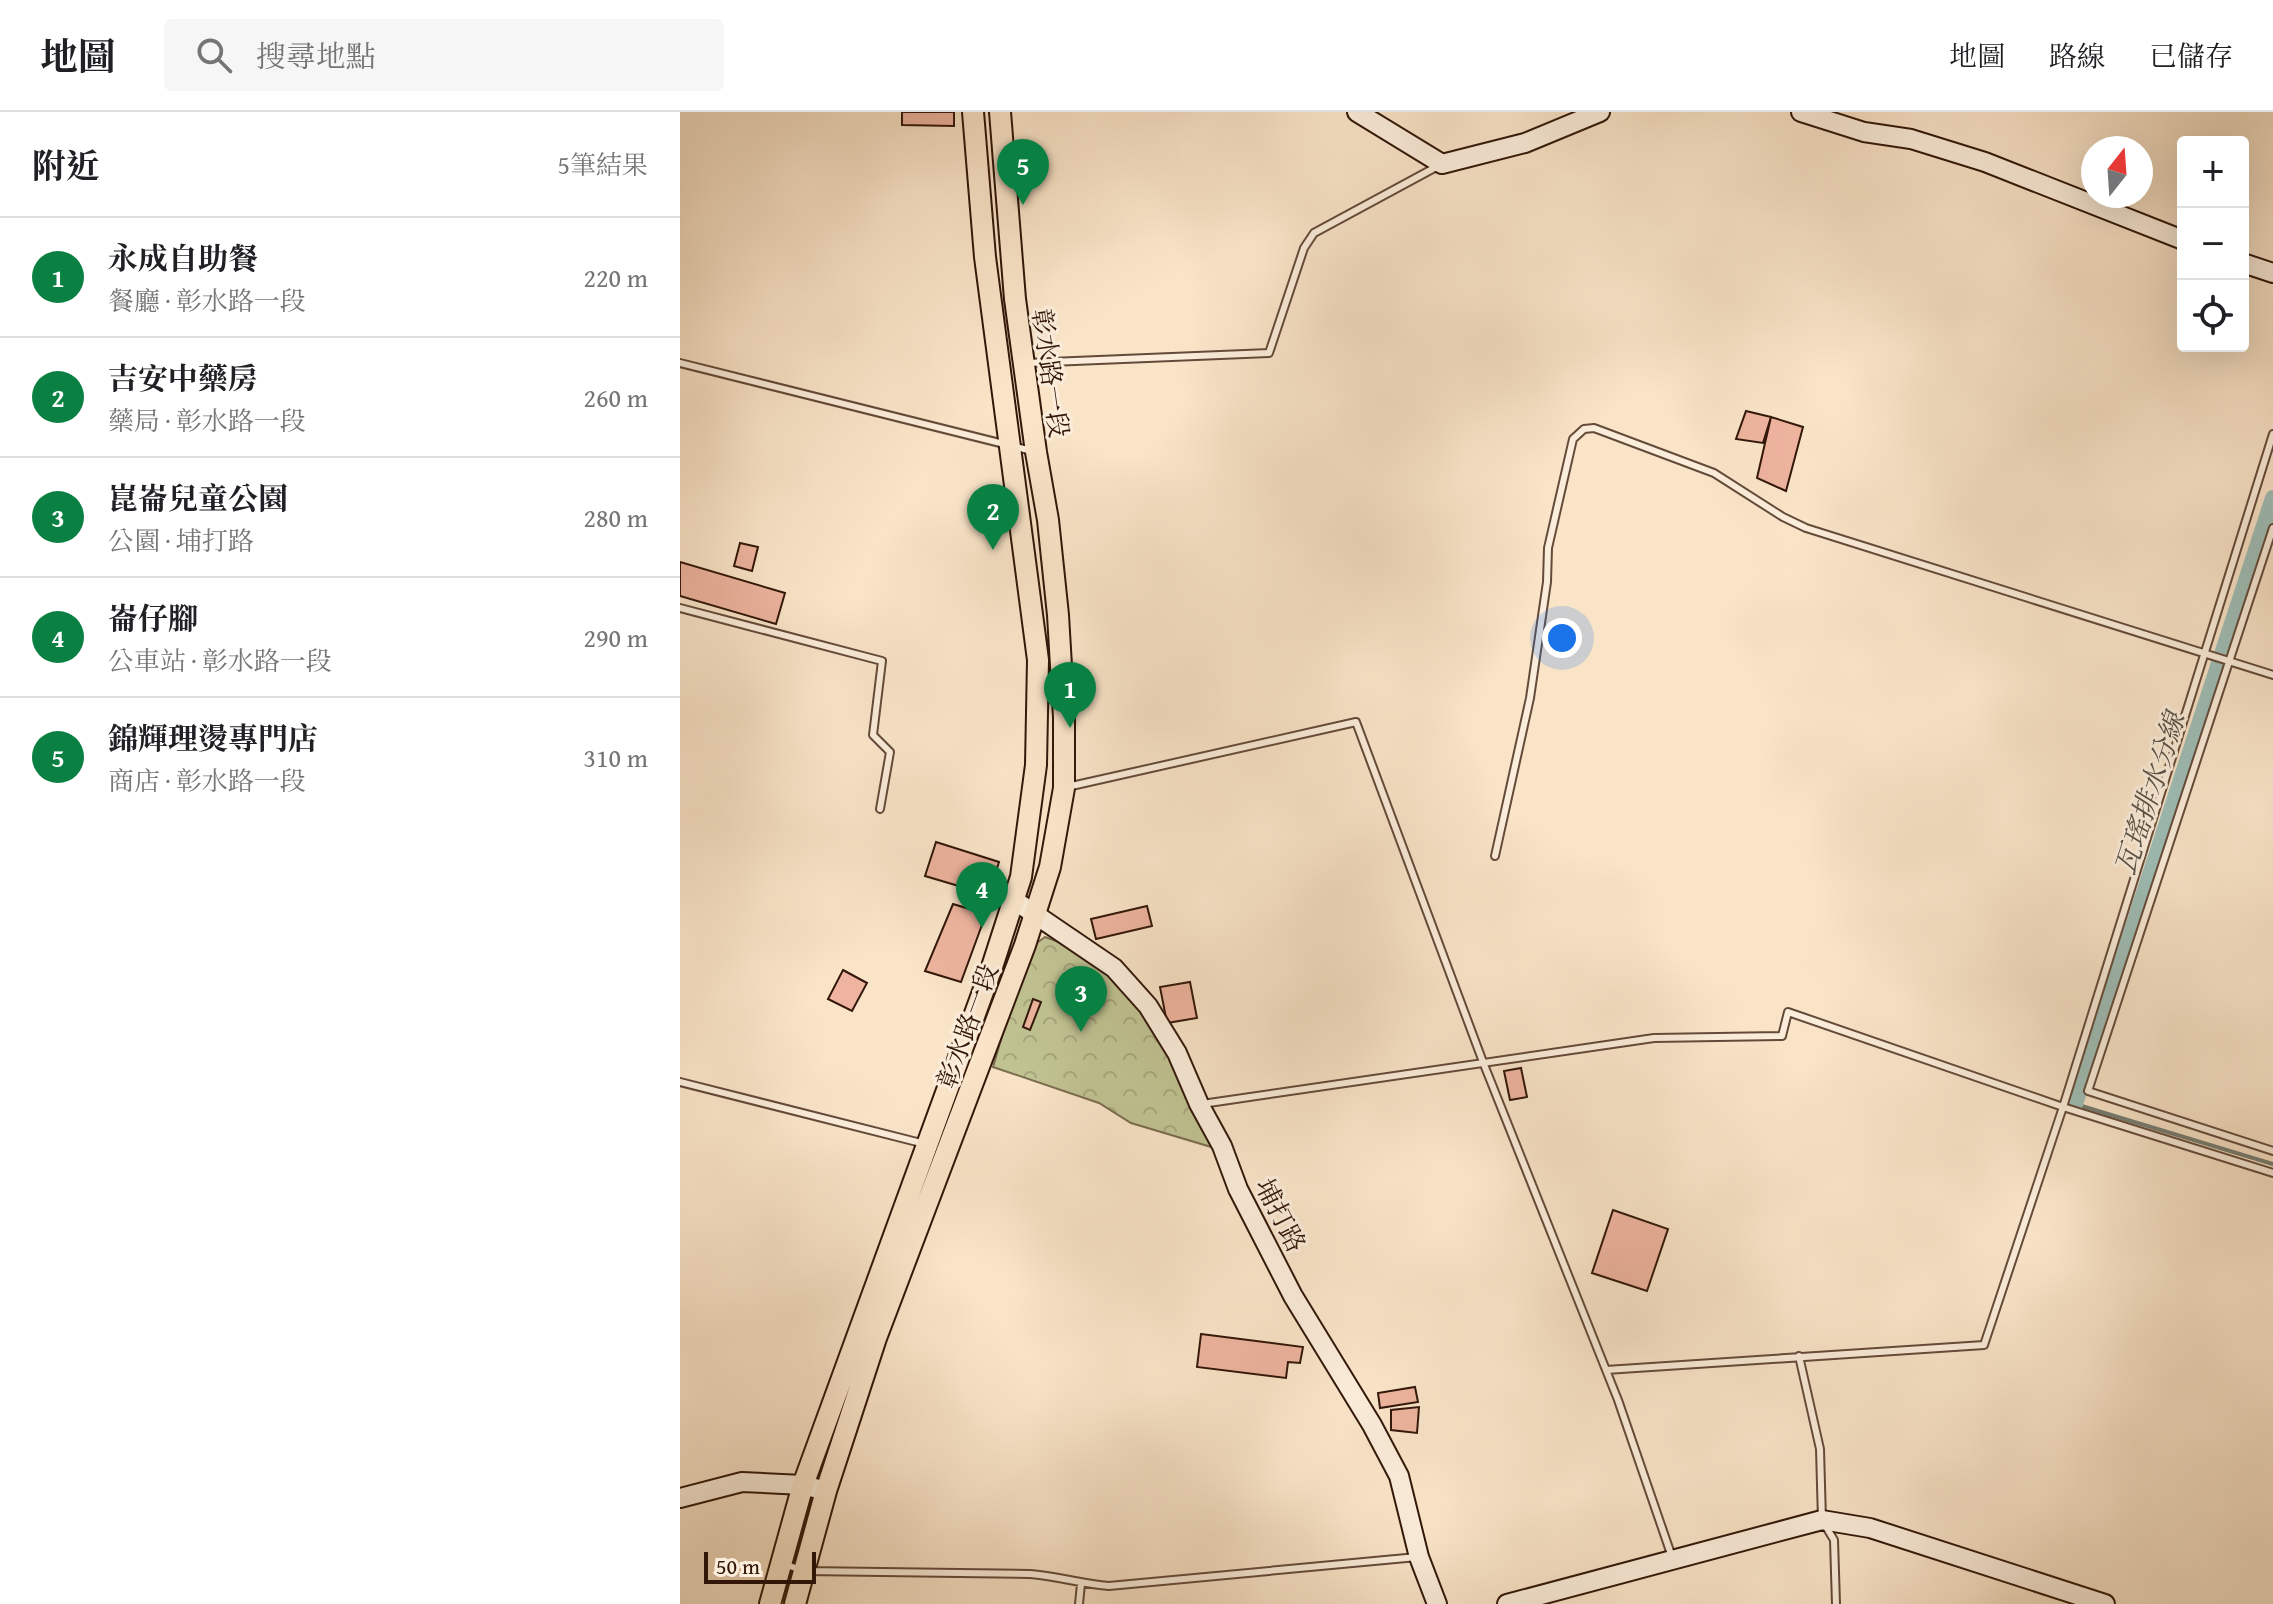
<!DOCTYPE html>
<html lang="zh-TW">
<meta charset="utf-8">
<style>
body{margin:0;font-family:"Gentium Book Plus","Noto Serif TC",serif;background:#f6f6f6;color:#202124}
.controls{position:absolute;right:24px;top:24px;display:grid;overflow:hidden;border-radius:8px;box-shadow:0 8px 32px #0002}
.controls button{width:72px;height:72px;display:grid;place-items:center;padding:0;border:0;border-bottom:2px solid #e0e0e0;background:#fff;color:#202124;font:40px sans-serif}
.compass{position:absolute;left:1401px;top:24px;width:72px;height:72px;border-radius:50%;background:#fff;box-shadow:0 8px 32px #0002;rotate:17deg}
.scale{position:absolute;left:24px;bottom:20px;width:112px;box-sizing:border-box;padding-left:8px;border:4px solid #321709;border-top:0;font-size:22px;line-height:28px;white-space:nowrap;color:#321709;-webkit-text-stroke:6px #fbeddb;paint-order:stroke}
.you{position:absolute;left:882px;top:526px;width:28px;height:28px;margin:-20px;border:6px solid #fff;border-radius:50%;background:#1a73e8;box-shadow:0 0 0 12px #1a73e833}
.badge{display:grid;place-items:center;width:52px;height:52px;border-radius:50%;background:#0b8043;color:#fff;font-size:26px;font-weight:700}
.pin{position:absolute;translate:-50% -66px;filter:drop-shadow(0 2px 4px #0008)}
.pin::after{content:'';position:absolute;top:42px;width:28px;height:24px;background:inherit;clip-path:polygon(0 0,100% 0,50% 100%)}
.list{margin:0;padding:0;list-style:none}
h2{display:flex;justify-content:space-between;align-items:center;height:104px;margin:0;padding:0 32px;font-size:34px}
h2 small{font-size:26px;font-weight:400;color:#757577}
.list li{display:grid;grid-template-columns:52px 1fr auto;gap:24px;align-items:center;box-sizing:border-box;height:120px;padding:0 32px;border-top:2px solid #e0e0e0}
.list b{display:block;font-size:30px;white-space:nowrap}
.list p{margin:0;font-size:26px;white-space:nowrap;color:#757577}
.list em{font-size:26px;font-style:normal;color:#757577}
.icon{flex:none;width:44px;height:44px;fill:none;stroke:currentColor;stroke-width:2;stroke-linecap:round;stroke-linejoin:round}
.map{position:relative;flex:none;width:1593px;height:1492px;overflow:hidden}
header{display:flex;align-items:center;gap:48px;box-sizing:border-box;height:112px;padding:0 40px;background:#fff;border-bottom:2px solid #e0e0e0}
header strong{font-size:38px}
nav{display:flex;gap:44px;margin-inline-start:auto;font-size:28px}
.search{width:560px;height:72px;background:#f6f6f6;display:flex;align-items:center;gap:20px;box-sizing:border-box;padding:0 28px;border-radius:8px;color:#757577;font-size:30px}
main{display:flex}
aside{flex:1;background:#fff}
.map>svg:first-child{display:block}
</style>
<header>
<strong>地圖</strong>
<div class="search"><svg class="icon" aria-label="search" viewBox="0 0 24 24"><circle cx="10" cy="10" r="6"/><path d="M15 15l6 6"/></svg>搜尋地點</div>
<nav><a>地圖</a><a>路線</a><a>已儲存</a></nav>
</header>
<main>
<aside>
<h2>附近<small>5筆結果</small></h2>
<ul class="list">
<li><span class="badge">1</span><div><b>永成自助餐</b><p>餐廳 · 彰水路一段</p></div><em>220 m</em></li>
<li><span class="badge">2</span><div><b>吉安中藥房</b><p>藥局 · 彰水路一段</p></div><em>260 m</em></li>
<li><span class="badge">3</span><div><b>崑崙兒童公園</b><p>公園 · 埔打路</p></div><em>280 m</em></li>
<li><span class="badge">4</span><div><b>崙仔腳</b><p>公車站 · 彰水路一段</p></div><em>290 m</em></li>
<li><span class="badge">5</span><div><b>錦輝理燙專門店</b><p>商店 · 彰水路一段</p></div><em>310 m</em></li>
</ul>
</aside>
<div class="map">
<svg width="1593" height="1492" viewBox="0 0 1593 1492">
<defs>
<pattern id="forest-crowns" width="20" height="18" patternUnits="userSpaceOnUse" patternTransform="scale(2)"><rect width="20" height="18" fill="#c1c393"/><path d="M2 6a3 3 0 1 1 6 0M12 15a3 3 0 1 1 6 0" fill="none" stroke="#a6a77d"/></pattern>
</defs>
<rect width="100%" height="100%" fill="#f9e4c8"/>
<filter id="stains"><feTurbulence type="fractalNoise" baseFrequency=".0025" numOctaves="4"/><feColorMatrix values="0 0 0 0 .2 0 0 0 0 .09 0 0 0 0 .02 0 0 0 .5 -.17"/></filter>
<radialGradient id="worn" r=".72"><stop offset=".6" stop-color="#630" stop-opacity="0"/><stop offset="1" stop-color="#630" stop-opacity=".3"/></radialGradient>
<path fill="url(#forest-crowns)" stroke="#7a6d4e" stroke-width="2" d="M365,825L401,838L464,896L538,1037L451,1011L419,991L313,955L347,838Z"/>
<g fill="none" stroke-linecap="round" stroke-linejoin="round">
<path stroke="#737b71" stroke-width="4" d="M1395,992L1593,1052"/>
<path stroke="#9ebeb7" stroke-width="16" d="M1395,992L1593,386"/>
</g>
<path fill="#eeb49f" stroke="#321709" stroke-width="2" d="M222,0H274V14L222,13Z
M1066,299L1091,305L1083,331L1056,327Z
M1091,305L1123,315L1106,379L1077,366Z
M60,431L78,435L72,459L54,454Z
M0,450L105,481L96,512L0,484Z
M256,730L319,750L309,783L245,764Z
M273,792L306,802L281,870L245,859Z
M467,794L472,814L416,827L411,807Z
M163,858L187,871L172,899L148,887Z
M510,870L517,906L487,911L480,875Z
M353,887L361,890L350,918L343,915Z
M841,956L847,985L830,988L824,959Z
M933,1098L988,1117L967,1179L912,1161Z
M521,1222L623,1235L620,1251L608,1250L606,1266L517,1255Z
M735,1275L738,1290L700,1296L698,1281Z
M739,1295L737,1321L711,1318V1298Z"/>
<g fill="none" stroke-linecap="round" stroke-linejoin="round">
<g stroke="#644a39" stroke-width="10">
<path id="lane" d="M0,251L352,339
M346,251L589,241L624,136L634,121L758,54
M1593,416L1408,979L1593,1039
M0,496L202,549L193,623L210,640L200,697
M387,675L676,610L803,950L938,1288L992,1445
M815,744L850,586L867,470L868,436L893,327L904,317L914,316L1034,361L1103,405L1126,416L1593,563
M0,970L245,1032
M522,992L974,926L1102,924L1108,900L1383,995L1593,1061
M1119,1244L1140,1337L1142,1408L1154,1428L1156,1492
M926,1258L1304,1233L1383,995L1593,322
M104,1452L124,1459L350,1462C377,1464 402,1472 429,1474L737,1445
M399,1492L401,1472"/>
</g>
<g stroke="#321709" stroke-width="22">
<path id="secondary" d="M677,0L762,52L845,31L920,0
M1121,0L1184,20L1231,27L1305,50L1503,128
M1563,151L1593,161
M334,788L434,856L468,894L497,941L519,992L542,1034L558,1077L613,1184L692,1313L719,1364L739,1445L757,1492
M0,1386L62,1370L123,1373L146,1379
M827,1492L1142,1408L1190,1416L1425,1492"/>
</g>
<g stroke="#321709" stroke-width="24">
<path id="primary" d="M90,1492L123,1373L312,855L341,765L356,653L358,548L305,145L293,0
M115,1492L146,1379L196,1226L345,833L370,755L384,676V605L378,503L368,408L356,340L335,187L320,0"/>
</g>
<use href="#lane" stroke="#fbeddb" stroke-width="6"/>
<use href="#secondary" stroke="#fbeddb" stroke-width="18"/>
<use href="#primary" stroke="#f9e4c8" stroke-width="20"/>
</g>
<g text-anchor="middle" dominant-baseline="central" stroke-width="6" stroke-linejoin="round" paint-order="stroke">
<g font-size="26" fill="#321709" stroke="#fbeddb">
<text transform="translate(371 261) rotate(82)">彰水路一段</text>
<text transform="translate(287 914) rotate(-70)">彰水路一段</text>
<text transform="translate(601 1103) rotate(63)">埔打路</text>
</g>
<g font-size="28" font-style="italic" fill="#585146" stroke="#fbeddb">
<text transform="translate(1469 681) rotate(-72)">瓦瑤排水分線</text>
</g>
</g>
<rect width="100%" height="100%" filter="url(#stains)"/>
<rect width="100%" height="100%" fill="url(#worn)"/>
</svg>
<div class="controls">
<button>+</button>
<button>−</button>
<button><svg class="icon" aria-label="locate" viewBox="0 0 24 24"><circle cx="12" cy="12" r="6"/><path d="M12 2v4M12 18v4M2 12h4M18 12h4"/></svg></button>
</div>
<svg class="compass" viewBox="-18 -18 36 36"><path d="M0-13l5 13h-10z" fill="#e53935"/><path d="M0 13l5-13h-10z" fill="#757577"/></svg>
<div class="scale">50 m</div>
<div class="you"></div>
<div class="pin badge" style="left:390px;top:616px">1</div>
<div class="pin badge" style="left:313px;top:438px">2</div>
<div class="pin badge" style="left:401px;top:920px">3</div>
<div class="pin badge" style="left:302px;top:816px">4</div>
<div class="pin badge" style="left:343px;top:93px">5</div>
</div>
</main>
